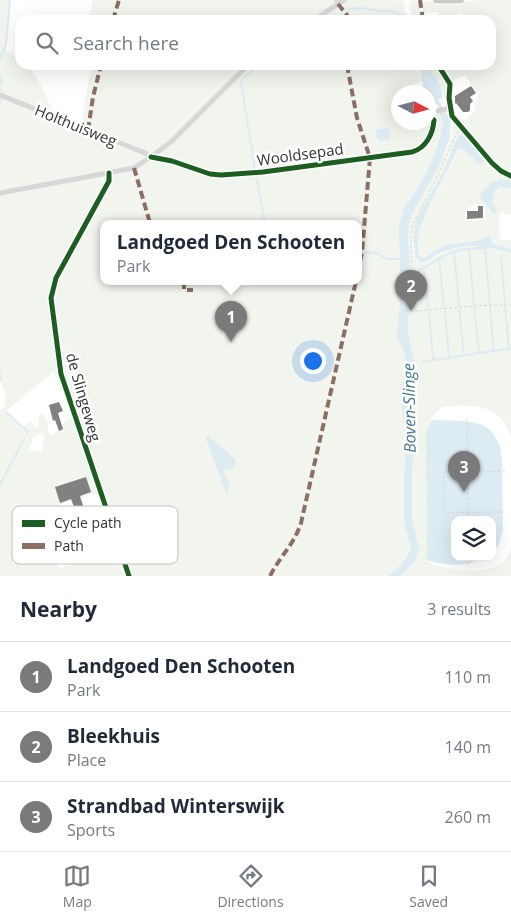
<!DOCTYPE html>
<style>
body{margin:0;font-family:"Open Sans",sans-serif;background:#f2f2f3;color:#1f2937}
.controls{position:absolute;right:15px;bottom:15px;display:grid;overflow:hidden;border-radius:10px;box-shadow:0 5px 20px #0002}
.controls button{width:45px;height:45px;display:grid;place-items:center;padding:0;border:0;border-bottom:1px solid #e0e1e3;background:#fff;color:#1f2937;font:25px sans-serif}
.compass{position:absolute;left:391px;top:85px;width:45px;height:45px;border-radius:50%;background:#fff;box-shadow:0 5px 20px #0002;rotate:96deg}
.you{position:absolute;left:312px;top:360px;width:18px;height:18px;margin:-12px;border:4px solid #fff;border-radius:50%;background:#1a73e8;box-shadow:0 0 0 8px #1a73e833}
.badge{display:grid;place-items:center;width:32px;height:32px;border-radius:50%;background:#7a7a7a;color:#fff;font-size:16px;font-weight:700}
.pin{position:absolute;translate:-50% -41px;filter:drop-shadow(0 1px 2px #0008)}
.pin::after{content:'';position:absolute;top:26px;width:18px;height:15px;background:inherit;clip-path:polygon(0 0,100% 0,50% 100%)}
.popup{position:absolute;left:100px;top:220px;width:262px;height:65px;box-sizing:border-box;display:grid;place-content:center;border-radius:10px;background:#fff;filter:drop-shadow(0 1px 4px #0005);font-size:16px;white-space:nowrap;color:#747a83}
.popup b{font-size:19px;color:#1f2937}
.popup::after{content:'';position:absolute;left:50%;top:100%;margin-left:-10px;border:10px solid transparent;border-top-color:#fff}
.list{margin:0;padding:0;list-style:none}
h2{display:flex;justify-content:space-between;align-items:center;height:65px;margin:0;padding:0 20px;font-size:21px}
h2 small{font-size:16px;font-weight:400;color:#747a83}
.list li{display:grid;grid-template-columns:32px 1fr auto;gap:15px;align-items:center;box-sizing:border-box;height:70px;padding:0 20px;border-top:1px solid #e0e1e3}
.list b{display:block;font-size:19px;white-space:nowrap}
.list p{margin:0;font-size:16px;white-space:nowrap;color:#747a83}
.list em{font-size:16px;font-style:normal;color:#747a83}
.icon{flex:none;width:28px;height:28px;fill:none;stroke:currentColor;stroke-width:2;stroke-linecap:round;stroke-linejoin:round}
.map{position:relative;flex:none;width:511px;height:576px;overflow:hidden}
.search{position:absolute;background:#fff;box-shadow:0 5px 20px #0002;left:15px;right:15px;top:15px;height:55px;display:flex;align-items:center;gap:12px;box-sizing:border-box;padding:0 18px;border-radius:15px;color:#747a83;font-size:19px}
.sheet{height:275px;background:#fff}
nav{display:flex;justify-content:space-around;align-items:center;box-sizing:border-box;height:70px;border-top:1px solid #e0e1e3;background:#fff;font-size:14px;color:#747a83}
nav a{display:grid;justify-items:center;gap:2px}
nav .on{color:#7a7a7a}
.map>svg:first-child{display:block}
</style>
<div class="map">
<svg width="511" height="576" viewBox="0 0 511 576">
<rect width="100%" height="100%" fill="#fff"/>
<path fill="#f1f5ed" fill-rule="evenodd" d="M0,0H10L5,49L20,59V65H27C39,79 46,95 53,113L79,123L82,121L89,77L93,65H100L91,108L100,65H420L422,81L411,86L415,92H398V122H428L429,118L434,129L436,115L439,112L443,123L438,145L423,179L411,199L403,208L400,220L399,261L403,352L407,367L404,376V420L406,446L404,476L407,533L411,547L406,558L397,569L388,576H130L62,374L52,298L57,278L112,178H100L104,184L103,190L54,278C45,303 56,364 64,389L61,391L54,371L7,410L23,428L29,421L36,427L35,431L39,422L38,418L42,414C50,419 46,427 50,435C56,433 63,428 65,421L74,417L99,492L96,495L95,493L41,511L59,568L114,550L103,517L106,516L127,576H0V410L5,406L4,403L6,400L4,388L2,387L0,370V195L91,178L78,177L0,191V97L86,131L87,127L0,94ZM104,223H358V281H104ZM41,433L44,434L42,452L29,450L34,435L36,437Z
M93,0H395L404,1L406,20H88Z
M416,0L419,5L421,20H413L409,1Z
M482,0H511V174L493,162L460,123L475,112L477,94L465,75L450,82L442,68L444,66L491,65V20H465L461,13L454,17L453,20H439L438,12L423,13L422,4L424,1L449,2Z
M428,65H436L449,86L448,96L442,98C443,85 434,76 428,65Z
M456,123L488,161L487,165L489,168L494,167L511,177V181L501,179L486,187L483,202L491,213L495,207L493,203V193L499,187L511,188V215L501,212C499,218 498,232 500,239L502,240H511V249L493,244L490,237L486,236L476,241L444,245L424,258L419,256C412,222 446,180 459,149L465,150L478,164L484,163L483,159L464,136H458C453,148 449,161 443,172C429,200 401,230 418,262C429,264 443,251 454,247C474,241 491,247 511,253V439C504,411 484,404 457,406C452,406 445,406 441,408C435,412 431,421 427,427V560L428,562C450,571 484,576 503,563C507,560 509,554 511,549V576H401L415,560L417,539L414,532L412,518V474L415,442L410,394L416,364L408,333L410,271L408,230L412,214L445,152L451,138L453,125ZM477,204H485V220L465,221V210L469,207Z
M107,533L112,549L67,563L62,548Z"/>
<path fill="#ddebf3" d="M420,65H428C434,76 443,84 442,98L438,99L443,108L439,109L437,104L432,103L429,99L428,92H425L423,86Z
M445,110L451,121L450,138L439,166L412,214L408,230L410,272L408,333L415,362L418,363L415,365L410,394L415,442L412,474V518L419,549L416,560L401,576H388C398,568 408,559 411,547L404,523V473L406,446L402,409L401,386L407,367L403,350L397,336L400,304L399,227L403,208L411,199L423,179L438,145L443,123L439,112Z
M386,127L390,130L391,137L388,140L380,141L377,138L375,131L377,129H381Z
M461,135L464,136L483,159L484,163L478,164L465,150L458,149C446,178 411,225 419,256L424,258L444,245L476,241L489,235L493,244L511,249V253C488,247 469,241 445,251C437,254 429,261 421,263L416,258L413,240L416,219L443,172L458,136Z
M501,179L511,181V188L499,187L493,193V203L497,211L493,214L483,202L480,194L491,183Z
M434,420L465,421L480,424L488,428L493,433L500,446L502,462L503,531L498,546L492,552V520H455V557H486C471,566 443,567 427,560L426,431L431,421Z
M208,436L236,460L233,469H227L224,471L225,477L230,482L227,493H226L206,439Z"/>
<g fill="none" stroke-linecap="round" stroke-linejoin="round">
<path stroke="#ddebf3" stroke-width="2" d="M348,9L362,8L381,11H392L400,15H406
M332,20L342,14
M0,59L6,45L10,0
M0,74L2,79L0,85
M0,88L3,93
M0,103L2,99
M255,169L241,82L243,78L261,65
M256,176L265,223
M487,246L485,249L490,304
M469,249L474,305
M454,251L459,306
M365,252L376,253L387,259H401
M501,256L505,303
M439,258L444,307
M424,268L428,308
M419,271C443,255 456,247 486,248
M505,306L509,348
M490,307L494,351
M474,308L479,353
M459,310L464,355
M445,311L449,358
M429,312L433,359
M422,362L511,348
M0,370L1,381
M7,413L27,431V433
M0,485L24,439"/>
</g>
<path fill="#818181" d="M471,86L476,93L470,97L473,101L470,104V110L468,112H463L456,103L455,104V96Z
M478,206H483V218L467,219V211H478Z
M59,402L63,411L58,413L63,429L59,431L55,420L53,421L49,405Z
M86,477L91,492L80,496L86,515L78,518L71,499L60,503L55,487Z
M78,525L80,533L65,539L62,530Z"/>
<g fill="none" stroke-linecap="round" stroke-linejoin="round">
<path stroke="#d6d6d6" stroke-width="1" stroke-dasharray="2.5 2.5" stroke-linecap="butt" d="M458,131L435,181L413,223L411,241L412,301L416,311L488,305H511
M467,418L468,520
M505,471L444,472V513L505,512
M468,557V566"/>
<path stroke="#d7d7d7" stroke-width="5" d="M338,4L344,0
M314,20L338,4L337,0
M451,91L450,108L452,116C468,135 488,166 511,176
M0,95L145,153L151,157
M438,111L450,108
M109,173V181L56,278L51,298L61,374L129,576
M0,193L134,168L151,157L172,141L248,65"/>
<path stroke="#cacaca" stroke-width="6" d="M436,0H461"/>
<path stroke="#8d6e63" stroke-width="4" stroke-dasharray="8 4" stroke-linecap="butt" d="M420,0L423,20
M338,4L347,15V20
M113,20L119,0
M347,65L357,118L370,158L362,252L358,271
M88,130L93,97L101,65
M134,168L150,223
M184,281V290H193
M270,576C280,556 294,545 301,523L356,281"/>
<g stroke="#fff" stroke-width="8">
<path id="cycleway" d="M438,65L450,84L449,98L452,116L492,163L501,171L511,176
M151,157L172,161L210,174L221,175L263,172L412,152C426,148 433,134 434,120L428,117
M109,173V181L56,278L51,298L61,374L129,576"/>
</g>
<use href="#cycleway" stroke="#1b5e20" stroke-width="5"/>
</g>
<g text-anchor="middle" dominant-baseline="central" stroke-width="5" stroke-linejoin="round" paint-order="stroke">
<g font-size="15" fill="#333" stroke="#fff">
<text transform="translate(76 125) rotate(22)">Holthuisweg</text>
<text transform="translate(300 154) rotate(-8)">Wooldsepad</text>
<text transform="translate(84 397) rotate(74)">de Slingeweg</text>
</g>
<g font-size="16" font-style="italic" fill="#3f7597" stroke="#fff">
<text transform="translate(409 408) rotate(-91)">Boven-Slinge</text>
</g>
</g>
<rect x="12" y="506" width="166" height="58" rx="8" fill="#fff" stroke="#c2c2c2" stroke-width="1"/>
<rect x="22" y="520" width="23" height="7" fill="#1b5e20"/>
<rect x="22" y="543" width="23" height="6" fill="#8d6e63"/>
<g font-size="14" fill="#333">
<text x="54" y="528">Cycle path</text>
<text x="54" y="551">Path</text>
</g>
</svg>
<div class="controls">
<button><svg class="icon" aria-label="layers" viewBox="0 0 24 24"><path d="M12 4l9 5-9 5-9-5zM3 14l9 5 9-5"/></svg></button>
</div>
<svg class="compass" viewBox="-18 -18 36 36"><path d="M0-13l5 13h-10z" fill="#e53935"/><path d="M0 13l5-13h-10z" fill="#747a83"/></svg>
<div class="you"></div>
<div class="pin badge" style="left:231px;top:342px">1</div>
<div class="popup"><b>Landgoed Den Schooten</b>Park</div>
<div class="pin badge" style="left:411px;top:311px">2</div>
<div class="pin badge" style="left:464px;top:492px">3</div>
<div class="search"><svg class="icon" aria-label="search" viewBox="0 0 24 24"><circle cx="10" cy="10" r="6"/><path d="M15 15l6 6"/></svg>Search here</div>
</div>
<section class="sheet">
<h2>Nearby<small>3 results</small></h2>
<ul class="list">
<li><span class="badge">1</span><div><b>Landgoed Den Schooten</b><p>Park</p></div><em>110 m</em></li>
<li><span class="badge">2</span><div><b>Bleekhuis</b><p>Place</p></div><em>140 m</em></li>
<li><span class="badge">3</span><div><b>Strandbad Winterswijk</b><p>Sports</p></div><em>260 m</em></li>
</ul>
</section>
<nav>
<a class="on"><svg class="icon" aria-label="map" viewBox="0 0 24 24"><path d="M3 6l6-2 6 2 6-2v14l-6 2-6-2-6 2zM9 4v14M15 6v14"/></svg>Map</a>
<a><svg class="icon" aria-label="directions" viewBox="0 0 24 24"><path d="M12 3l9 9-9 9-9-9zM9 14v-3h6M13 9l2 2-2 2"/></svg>Directions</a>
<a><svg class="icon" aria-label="saved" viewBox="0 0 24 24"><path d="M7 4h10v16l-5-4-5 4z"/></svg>Saved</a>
</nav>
